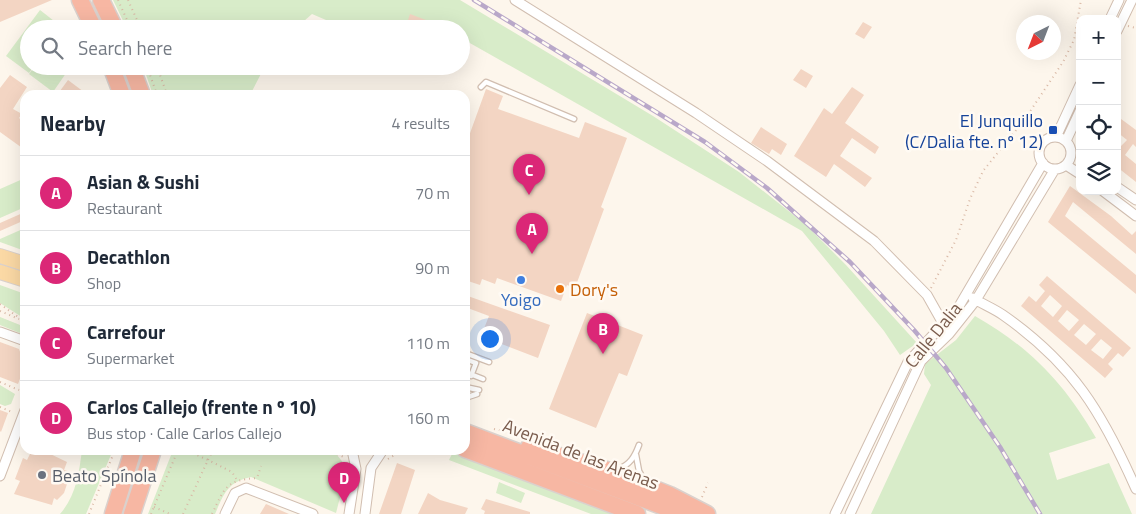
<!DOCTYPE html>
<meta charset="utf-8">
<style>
body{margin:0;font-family:"Titillium Web",sans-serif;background:#f6f6f7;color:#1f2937}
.controls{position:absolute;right:15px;top:15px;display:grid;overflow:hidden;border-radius:10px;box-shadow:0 5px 20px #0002}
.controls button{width:45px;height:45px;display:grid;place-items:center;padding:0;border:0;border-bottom:1px solid #e0e1e3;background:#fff;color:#1f2937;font:25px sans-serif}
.compass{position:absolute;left:1016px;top:15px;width:45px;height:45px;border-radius:50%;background:#fff;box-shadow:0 5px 20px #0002;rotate:222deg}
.you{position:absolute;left:489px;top:338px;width:18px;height:18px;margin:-12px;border:4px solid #fff;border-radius:50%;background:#1a73e8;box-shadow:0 0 0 8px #1a73e833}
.badge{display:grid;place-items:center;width:32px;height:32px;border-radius:50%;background:#db2777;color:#fff;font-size:16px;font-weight:700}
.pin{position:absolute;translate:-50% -41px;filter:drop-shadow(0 1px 2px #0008)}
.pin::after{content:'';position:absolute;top:26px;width:18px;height:15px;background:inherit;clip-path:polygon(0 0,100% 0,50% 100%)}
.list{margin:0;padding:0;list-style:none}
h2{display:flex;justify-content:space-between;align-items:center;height:65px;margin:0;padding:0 20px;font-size:21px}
h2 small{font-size:16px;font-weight:400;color:#747a83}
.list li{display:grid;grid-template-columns:32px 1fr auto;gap:15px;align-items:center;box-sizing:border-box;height:75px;padding:0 20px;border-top:1px solid #e0e1e3}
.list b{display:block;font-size:19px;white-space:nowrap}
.list p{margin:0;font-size:16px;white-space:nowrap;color:#747a83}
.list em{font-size:16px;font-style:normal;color:#747a83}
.icon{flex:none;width:28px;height:28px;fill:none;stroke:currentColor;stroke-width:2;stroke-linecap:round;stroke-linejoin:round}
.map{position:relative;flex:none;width:1136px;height:514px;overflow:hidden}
.search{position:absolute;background:#fff;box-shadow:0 5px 20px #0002;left:20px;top:20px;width:450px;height:55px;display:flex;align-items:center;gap:12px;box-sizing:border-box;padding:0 18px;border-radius:28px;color:#747a83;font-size:19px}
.panel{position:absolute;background:#fff;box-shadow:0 5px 20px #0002;left:20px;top:90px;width:450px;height:365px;border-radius:15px}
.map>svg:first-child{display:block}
</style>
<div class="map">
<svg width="1136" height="514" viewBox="0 0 1136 514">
<rect width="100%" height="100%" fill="#fdf6ec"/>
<path fill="#d8ecc9" d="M113,0H460L653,116L739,172L805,224L846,265L917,343L900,355L884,331L802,231L461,38V29H347L312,14L295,29H127Z
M40,10L63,28L29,29V66H34L29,73L6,56Z
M35,66H71L53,92L29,74Z
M143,66H265L250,95H153Z
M25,178V207L0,218V189Z
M25,228V251L0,242V239Z
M0,285L25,294V319L0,303Z
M975,316C1031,348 1064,383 1096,438L1049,453L1057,480L1109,463L1132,514H871L931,385L924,374L925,364L956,340Z
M0,317L25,327V335L0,325Z
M0,385L15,394L11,404L5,406L0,404Z
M82,450H113L86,514H60C76,496 79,473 82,450Z
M173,450H333L345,465L346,474L336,513L251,477C227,482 224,494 215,514H148Z
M453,452L615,514H591L449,460Z
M499,482L525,493L521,503L496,493Z"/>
<path fill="#f3d5c3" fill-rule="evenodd" d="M0,0H52L0,22Z
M410,14L434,23L431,29H405Z
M863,22L872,27L864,39L855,34Z
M801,69L813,76L806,88L793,80Z
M10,75L27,87L13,109L22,114L19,118L25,123V150L0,132V88Z
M68,80L88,95H57Z
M852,87L864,95L845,123L879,147L875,154L852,138L840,156L872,178L865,187L834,164L826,177L794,156L824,108L832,114Z
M486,89L503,96L498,109L579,138L585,122L627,138L601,207L604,209L575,288L567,285L561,301L497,278L495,284L482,279L480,285L465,280V147Z
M1117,116L1136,130V147L1133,144L1125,155L1136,164V182L1117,167V150L1127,140L1117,132Z
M761,127L787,144L781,155L772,149L769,154L751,143Z
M1070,186L1111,216L1132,235L1136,231V254L1073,202L1065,216L1136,275V294L1048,222Z
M25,212V220L0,231V223Z
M1047,276L1131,348L1123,357L1118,353L1108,364L1113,369L1105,378L1021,306L1029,296L1036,302L1045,291L1039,285ZM1050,295L1062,306L1053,317L1041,306ZM1067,310L1079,320L1069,331L1058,321ZM1084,324L1096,334L1086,345L1074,335ZM1101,339L1112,348L1103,359L1091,350Z
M465,295L550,325L538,358L481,336L489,316L465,307Z
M587,313L643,335L627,376L619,373L596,428L549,409Z
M0,342L19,349L25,366L18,384L0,377Z
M0,410L8,413L1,432L0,431Z
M32,450H42L67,462L64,470L68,471L66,480L68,481L64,493L57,500L54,498L52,505L14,494L20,481L15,479L23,458L27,460Z
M397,463L415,470L401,514H379Z
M428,493L440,500L468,508L465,514H418Z
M486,499L530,512V514H484L485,511L481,509Z
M266,504L289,514H260Z"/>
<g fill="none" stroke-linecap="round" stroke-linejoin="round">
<g stroke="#d1beb0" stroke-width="7">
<path id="lane" d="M481,87L486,82L574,119
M465,353L489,362
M465,359L476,363L471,376
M465,372L483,379
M465,387L479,390
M465,398L477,394
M636,455L639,471L644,480
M618,469C630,465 635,456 639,445"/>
</g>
<g stroke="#d1beb0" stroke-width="11">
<path id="street" d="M515,0L696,113L767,161L874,241L927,295L949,334
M1110,19L1119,0
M1117,31L1132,0
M1039 153a16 16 0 1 1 32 0a16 16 0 1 1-32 0Z
M1056,137L1080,85
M1066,141L1080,111
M1066,165L1080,174
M1117,187L1136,200
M1103,191L1136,216
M973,298C982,304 993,308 1003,315C1073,364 1102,412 1136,489
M0,332L25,341
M0,476L25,410
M225,514L235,493L246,488L313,514
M349,514L356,469L352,450
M365,514L371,468L383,450
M835,514L908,362L958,308L1043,163
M850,514L921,361L949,334L976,300L1055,169"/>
</g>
<g stroke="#dad1cd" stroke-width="16">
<path id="primary" d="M0,256L25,264
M0,272L25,280"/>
</g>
<g stroke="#dad1cd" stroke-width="19">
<path id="highway" d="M80,0L94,29
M101,0L115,29
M111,66L122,95
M131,66L142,95
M465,432L683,514
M529,447L607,470L670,495L707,514
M465,449L637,514
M113,514L133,450
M132,514L153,450"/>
</g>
<path stroke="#d9b8a5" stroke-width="2" stroke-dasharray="1 4" stroke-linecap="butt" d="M118,0L131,29
M128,0L141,29
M1128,26L1136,28
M147,66L157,95
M157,66L167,95
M931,288L956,240L970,199L983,171L1025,119L1063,62L1074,40L1081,0
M0,304L25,322
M0,311L19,319
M0,382L19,390
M0,407L12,412
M494,429L525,436
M213,450L208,460L232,472L237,480
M328,450L346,458
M388,459L403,450
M702,497L708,483
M154,507L170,514
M89,514L115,450
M151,514L178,450
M183,514L208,460L186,450
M212,514C225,487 226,480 257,478L261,466"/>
<use href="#lane" stroke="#fff" stroke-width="4.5"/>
<use href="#street" stroke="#fff" stroke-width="9"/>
<use href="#primary" stroke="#fbd9a5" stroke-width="14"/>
<use href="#highway" stroke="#f7b7a3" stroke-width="16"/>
<g stroke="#b9a8c9" stroke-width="4.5">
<path id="rail" d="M474,0L705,142L767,188L850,262L914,330L946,368L1000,447L1040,514"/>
</g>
<use href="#rail" stroke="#fffaf3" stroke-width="2.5" stroke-dasharray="8" stroke-linecap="butt"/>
</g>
<rect fill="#1a4fb4" stroke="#fffaf3" stroke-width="2" x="1048" y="125" width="10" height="10" rx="2.5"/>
<circle fill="#3f7fe0" stroke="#fffaf3" stroke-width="2" cx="521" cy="280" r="5"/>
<circle fill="#e8710a" stroke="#fffaf3" stroke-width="2" cx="560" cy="289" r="5"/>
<circle fill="#6b7280" stroke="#fffaf3" stroke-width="2" cx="42" cy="475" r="5"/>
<g text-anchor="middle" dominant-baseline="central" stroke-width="5" stroke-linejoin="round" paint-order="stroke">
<g font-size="18" fill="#164399" stroke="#fffaf3" text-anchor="end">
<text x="1043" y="120">El Junquillo<tspan x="1043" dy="21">(C/Dalia fte. nº 12)</tspan></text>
</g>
<g font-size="18" fill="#c56008" stroke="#fffaf3" text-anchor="start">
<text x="570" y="289">Dory's</text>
</g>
<g font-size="18" fill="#366cbe" stroke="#fffaf3">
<text x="521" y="299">Yoigo</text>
</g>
<g font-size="18" fill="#7a5c4d" stroke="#fffaf3">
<text transform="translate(933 335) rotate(-51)">Calle Dalia</text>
<text transform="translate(581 454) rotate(21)">Avenida de las Arenas</text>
</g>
<g font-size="18" fill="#5b616d" stroke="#fffaf3" text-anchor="start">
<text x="52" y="475">Beato Spínola</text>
</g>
</g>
</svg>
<div class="controls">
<button>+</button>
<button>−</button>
<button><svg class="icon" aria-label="locate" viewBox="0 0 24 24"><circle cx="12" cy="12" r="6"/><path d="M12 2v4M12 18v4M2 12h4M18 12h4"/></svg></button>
<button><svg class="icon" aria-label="layers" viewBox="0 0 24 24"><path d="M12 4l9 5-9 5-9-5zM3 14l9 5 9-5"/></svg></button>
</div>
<svg class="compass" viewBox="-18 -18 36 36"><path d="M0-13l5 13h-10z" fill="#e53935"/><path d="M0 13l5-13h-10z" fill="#747a83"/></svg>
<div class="you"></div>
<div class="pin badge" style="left:532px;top:254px">A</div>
<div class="pin badge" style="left:603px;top:354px">B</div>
<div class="pin badge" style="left:529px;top:195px">C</div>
<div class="pin badge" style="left:344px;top:503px">D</div>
<div class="search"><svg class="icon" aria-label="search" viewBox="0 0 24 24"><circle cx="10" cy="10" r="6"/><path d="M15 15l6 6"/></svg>Search here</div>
<section class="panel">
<h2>Nearby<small>4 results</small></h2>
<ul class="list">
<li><span class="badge">A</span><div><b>Asian &amp; Sushi</b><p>Restaurant</p></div><em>70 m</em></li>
<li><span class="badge">B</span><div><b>Decathlon</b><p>Shop</p></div><em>90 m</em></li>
<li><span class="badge">C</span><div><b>Carrefour</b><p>Supermarket</p></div><em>110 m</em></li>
<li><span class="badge">D</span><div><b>Carlos Callejo (frente n º 10)</b><p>Bus stop · Calle Carlos Callejo</p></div><em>160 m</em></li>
</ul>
</section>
</div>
